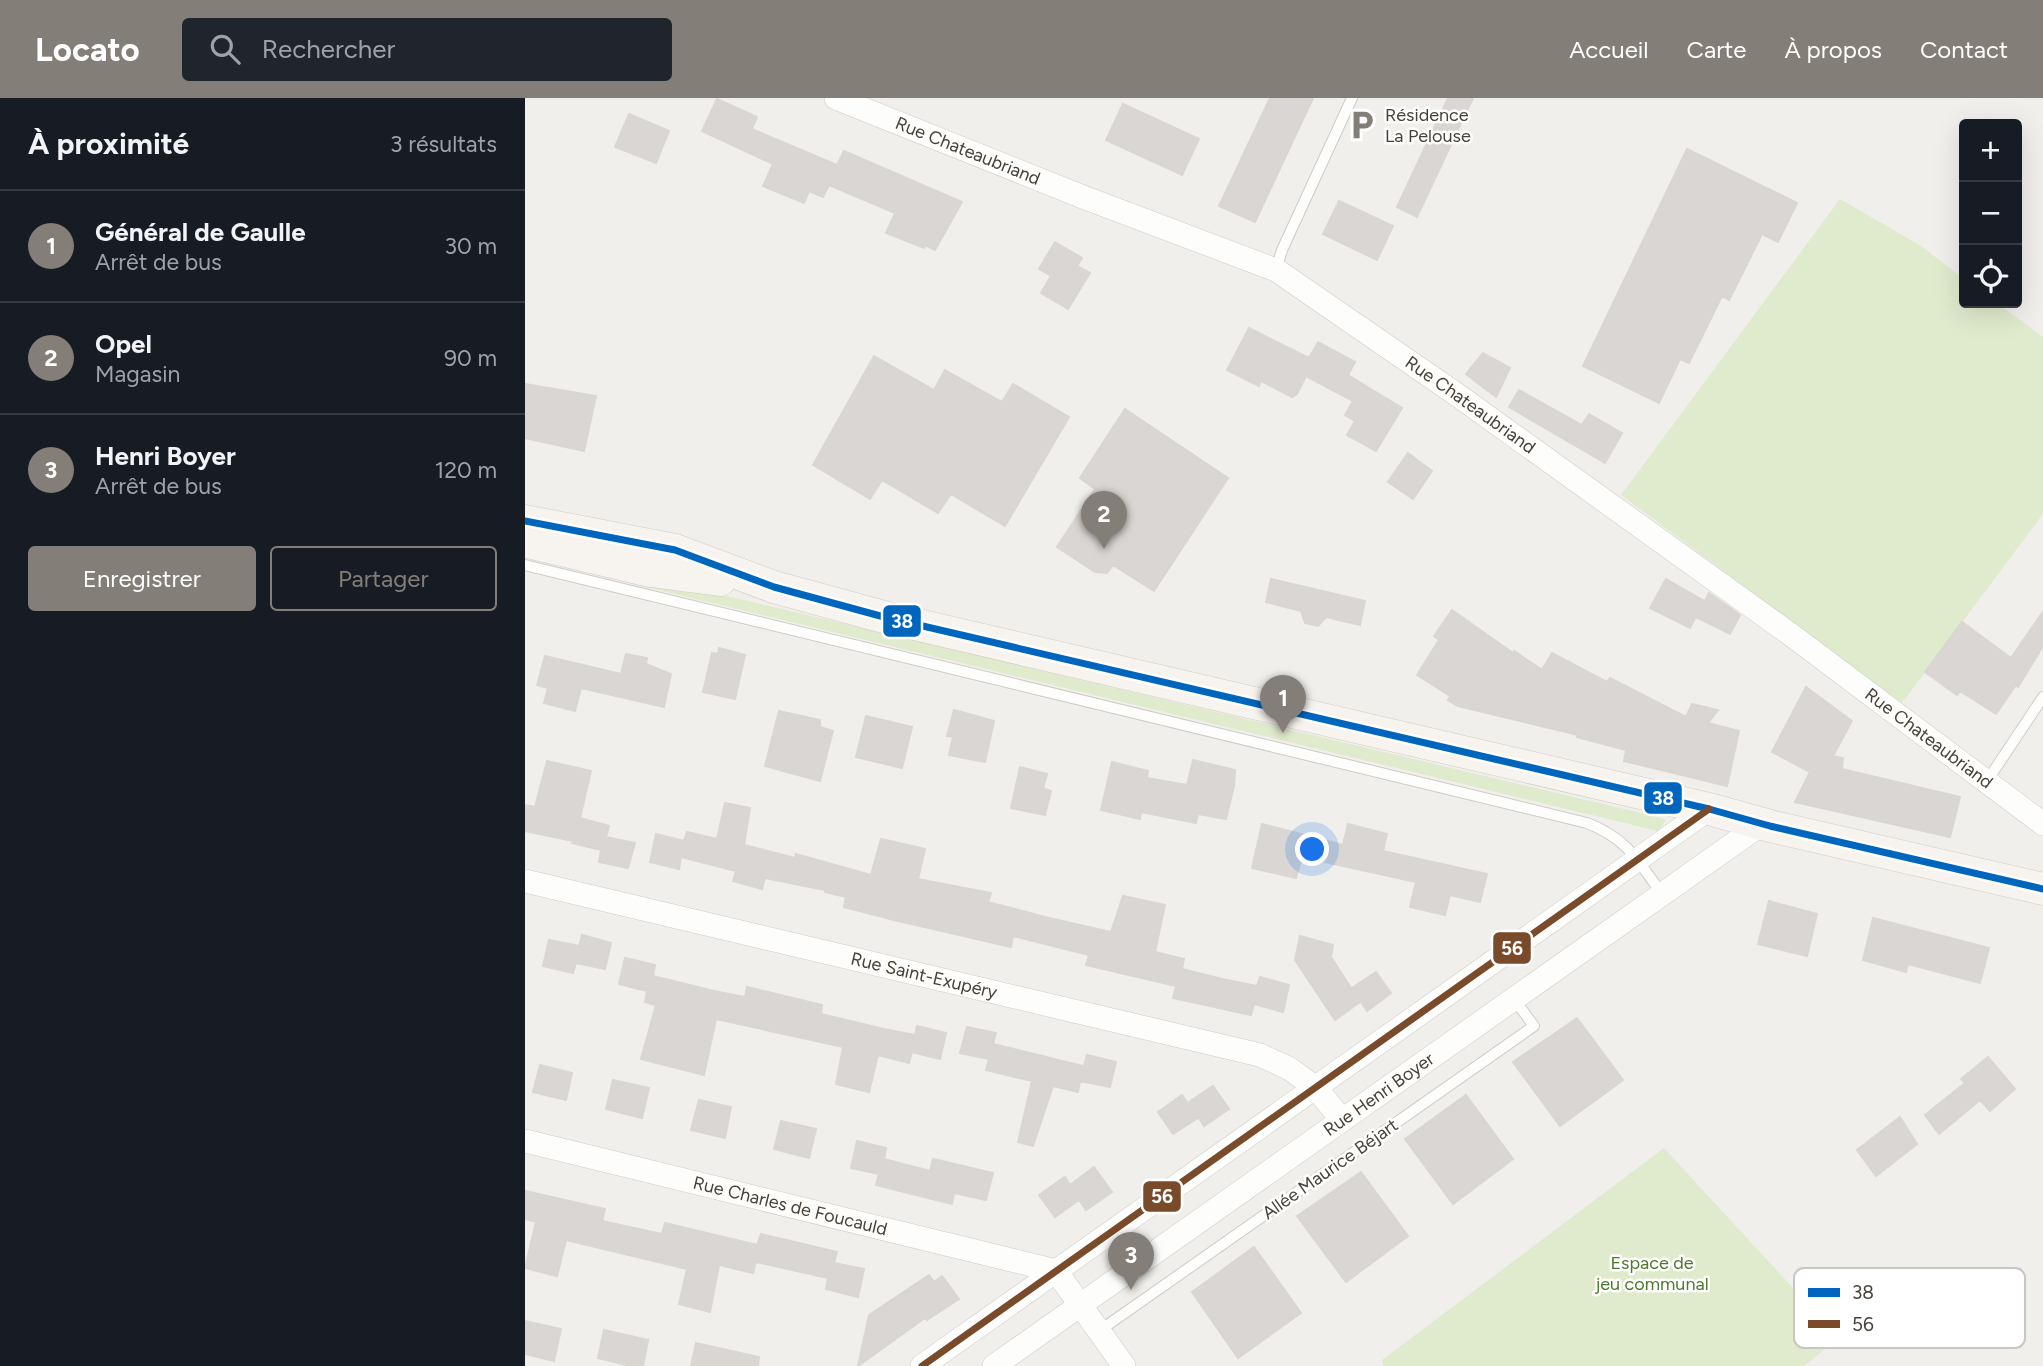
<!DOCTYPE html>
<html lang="fr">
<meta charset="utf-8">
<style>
body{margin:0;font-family:Figtree,sans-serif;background:#20242c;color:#f1f3f6}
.controls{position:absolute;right:21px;top:21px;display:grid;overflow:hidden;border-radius:7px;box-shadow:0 7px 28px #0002}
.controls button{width:63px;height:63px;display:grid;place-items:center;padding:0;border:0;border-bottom:2px solid #363941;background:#171b24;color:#f1f3f6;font:35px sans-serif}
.you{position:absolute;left:788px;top:752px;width:24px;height:24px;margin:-18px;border:5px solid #fff;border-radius:50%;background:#1a73e8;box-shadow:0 0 0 10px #1a73e833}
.badge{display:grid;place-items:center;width:46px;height:46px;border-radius:50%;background:#837e77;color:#fff;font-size:23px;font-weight:700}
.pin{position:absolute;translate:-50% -58px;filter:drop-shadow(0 2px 4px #0008)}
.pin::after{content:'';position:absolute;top:37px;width:24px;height:21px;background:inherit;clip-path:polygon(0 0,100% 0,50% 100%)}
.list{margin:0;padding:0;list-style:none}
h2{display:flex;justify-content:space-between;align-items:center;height:91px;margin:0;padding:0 28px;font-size:30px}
h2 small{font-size:23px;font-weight:400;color:#9ea1a6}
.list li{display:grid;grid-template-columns:46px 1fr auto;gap:21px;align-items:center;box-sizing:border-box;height:112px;padding:0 28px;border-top:2px solid #363941}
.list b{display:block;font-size:26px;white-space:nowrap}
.list p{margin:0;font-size:23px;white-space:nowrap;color:#9ea1a6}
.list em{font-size:23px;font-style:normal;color:#9ea1a6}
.actions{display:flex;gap:14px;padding:21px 28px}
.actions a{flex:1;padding:16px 0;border:2px solid #837e77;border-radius:7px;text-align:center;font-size:24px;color:#837e77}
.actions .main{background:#837e77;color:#fff}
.icon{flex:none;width:38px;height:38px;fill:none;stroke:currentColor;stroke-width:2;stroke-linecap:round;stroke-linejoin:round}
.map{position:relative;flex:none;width:1518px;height:1268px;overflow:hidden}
header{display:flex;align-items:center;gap:42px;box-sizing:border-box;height:98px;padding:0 35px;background:#837e77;color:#fff}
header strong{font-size:33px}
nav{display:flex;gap:38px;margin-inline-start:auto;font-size:24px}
.search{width:490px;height:63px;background:#20242c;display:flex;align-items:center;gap:18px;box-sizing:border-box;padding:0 24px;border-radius:7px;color:#9ea1a6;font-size:26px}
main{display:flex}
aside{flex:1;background:#171b24}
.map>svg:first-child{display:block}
</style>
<header>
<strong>Locato</strong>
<div class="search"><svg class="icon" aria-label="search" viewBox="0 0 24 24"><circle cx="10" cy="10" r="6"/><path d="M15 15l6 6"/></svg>Rechercher</div>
<nav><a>Accueil</a><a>Carte</a><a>À propos</a><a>Contact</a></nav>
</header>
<main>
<aside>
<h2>À proximité<small>3 résultats</small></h2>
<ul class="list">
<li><span class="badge">1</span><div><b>Général de Gaulle</b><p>Arrêt de bus</p></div><em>30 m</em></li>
<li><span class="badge">2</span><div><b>Opel</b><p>Magasin</p></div><em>90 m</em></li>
<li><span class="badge">3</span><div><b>Henri Boyer</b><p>Arrêt de bus</p></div><em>120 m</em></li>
</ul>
<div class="actions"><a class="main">Enregistrer</a><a>Partager</a></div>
</aside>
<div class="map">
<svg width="1518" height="1268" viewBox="0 0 1518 1268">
<rect width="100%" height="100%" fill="#f1efec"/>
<path fill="#e0eacd" d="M1315,101L1396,148L1439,181V205H1472L1518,239V416L1377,605L1096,397Z
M0,450L1133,719L1141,722L1133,733L0,460Z
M1139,1050L1314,1240L1279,1268H858L857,1262Z"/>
<path fill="#d9d6d3" stroke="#dad6d2" stroke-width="2" d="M745,0H788L730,124L694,108Z
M923,0H948L892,119L872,109Z
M192,1L232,19L227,31L312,67L319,53L437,104L410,152L400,147L399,150L361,135L370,115L304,87L298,99L284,93L279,105L238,88L248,66L177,33Z
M598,6L674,41L657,77L581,42Z
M104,16L144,33L131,65L90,49Z
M1162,51L1272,105L1253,144L1237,136L1204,202L1197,198L1164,265L1155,261L1134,305L1058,268Z
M814,103L868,128L852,162L798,136Z
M530,144L557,160L552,168L565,175L543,211L516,195L526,178L514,171Z
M724,230L784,260L793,244L830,264L823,277L877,310L851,353L822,337L830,323L820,317L828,303L781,278L772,296L767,299L736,283L734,288L702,272Z
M958,255L985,270L971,299L941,276Z
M349,258L409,292L420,272L477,304L488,286L544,319L480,428L426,396L413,415L357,382L345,401L288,367Z
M0,286L71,298L59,353L0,340Z
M994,292L1057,327L1064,316L1097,335L1080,365L984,309Z
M600,311L703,380L629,493L588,467L582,475L570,474L532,449L570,391L555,380Z
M883,355L907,373L888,401L863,384Z
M746,481L840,503L835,527L801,519L793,528L780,525L776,513L741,504Z
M1141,481L1179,503L1165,530L1125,510Z
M1184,495L1215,517L1205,536L1171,519Z
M927,512L988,555L989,553L1017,572L1027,555L1082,584L1085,580L1161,619L1167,606L1193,612L1183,625L1214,633L1202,688L1099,663L1101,652L1052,639L1053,637L933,608L923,602L925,598L892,577L914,542L909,538Z
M1517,515L1518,548L1493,589L1491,587L1471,616L1435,593L1432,597L1400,574L1437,524L1486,560Z
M194,550L220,557L210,601L178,594L187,555L193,556Z
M101,556L122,560L121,566L146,576L139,609L56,590L50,613L19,605L23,590L12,587L20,558L96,576Z
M1281,589L1327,623L1308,658L1318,660L1317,671L1435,699L1425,739L1270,704L1285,674L1247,654Z
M429,612L469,623L460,664L424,657L428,639L422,638Z
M254,613L295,622V629L308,633L295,683L240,668Z
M341,618L387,629L377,670L331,659Z
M668,662L710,672L709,688L701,721L673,716L671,725L616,714L615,721L576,712L587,664L623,673L622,680L662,687Z
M22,663L66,673L55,720L84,728L81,739L110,745L103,770L74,764L76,752L47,745L48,743L0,733V707L10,709Z
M495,669L522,676L518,690L526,693L520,717L486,710Z
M200,705L225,710L219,747L270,760L271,756L346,777L356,741L383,747L400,751L393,781L466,795L463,804L524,820L586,834L598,798L640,807L630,854L659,861L657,871L697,881L732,888L735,879L764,887L758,914L729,906L726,917L648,900L651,888L561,867L564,857L488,838L486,849L369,822L319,809L321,799L300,794V792L240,780L237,791L208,783L211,773L156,759L154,771L125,764L131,736L159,743L162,734L192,741Z
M737,726L818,747L823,726L862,736L858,753L962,776L955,804L925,797L920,817L885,809L891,784L777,759L771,780L727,770Z
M1244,803L1292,816L1282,858L1233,846Z
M1348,820L1464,850L1455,885L1383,866L1381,874L1338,862Z
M57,837L86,845L80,871L51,865L48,875L18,868L24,842L54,848Z
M775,838L808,847L806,859L835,904L810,922L770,862Z
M100,860L130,867L128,878L189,893L220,899L222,889L297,907L296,916L359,931L390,937L392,928L421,935L415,961L387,954L384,965L353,957L344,994L311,986L318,949L191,921L179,977L116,961L131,907L120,904L122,893L94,886Z
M851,874L866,895L842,913L827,890Z
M1052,920L1098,982L1035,1028L988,964Z
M442,929L471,935L468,946L558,968L553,994L528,988L508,1048L493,1044L507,983L461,972L464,961L435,955Z
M562,957L591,964L585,989L555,983Z
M1463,959L1490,991L1465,1013L1455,1002L1414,1036L1400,1017L1440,985L1436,981Z
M15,967L47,975L41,1002L8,994Z
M88,982L124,990L117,1020L81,1011Z
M688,988L704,1011L679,1028L664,1004Z
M657,997L673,1020L648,1036L633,1014Z
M941,997L988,1061L928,1106L880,1041Z
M174,1002L206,1009L200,1040L166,1032Z
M1375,1019L1392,1046L1351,1078L1332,1052Z
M256,1023L291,1031L284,1060L249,1051Z
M332,1043L361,1050L359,1061L405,1073L408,1061L468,1075L461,1102L429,1095L427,1106L351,1087L354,1076L326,1070Z
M569,1069L587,1094L561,1112L554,1102L530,1119L514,1097L540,1079L545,1087Z
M836,1074L883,1138L821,1184L772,1118Z
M0,1093L80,1111L77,1123L137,1136L140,1125L232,1147L236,1136L312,1154L309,1165L339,1171L333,1199L301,1191L303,1180L231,1164L228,1175L194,1167L185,1214L154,1206L162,1171L41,1142L32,1178L0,1170L11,1124L0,1121Z
M729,1149L776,1215L713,1260L667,1194Z
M404,1177L409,1184L417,1178L434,1201L402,1222L400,1220L333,1268L344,1217Z
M0,1223L36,1231L29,1263L0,1256Z
M79,1232L123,1242L118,1268H105L73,1260Z
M171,1245L234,1259L233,1268H166Z"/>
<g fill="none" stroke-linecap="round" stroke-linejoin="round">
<g stroke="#cecbc8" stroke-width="12">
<path id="service" d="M751,172L757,152L827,0
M0,467L1062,725C1103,741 1112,762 1137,796
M1462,683L1518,599
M574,1233L1009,928L989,901"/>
</g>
<g stroke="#cecbc8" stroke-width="24">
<g id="minor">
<path id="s1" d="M311,0L558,99L751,172L931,296L1265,536L1518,726"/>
<path id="s2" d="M0,783L735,957L765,971L791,990L817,1022"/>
<path id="s3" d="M0,1043L531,1173"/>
<path d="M531,1173L599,1268"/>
<path d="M397,1268L1184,711"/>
<path id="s4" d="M469,1268L1238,725"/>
</g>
</g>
<g stroke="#d0ccc3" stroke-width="33">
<path id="secondary" d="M0,423L150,452L249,489L359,519L1184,711L1245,728L1518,791
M3,444L125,473L195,482"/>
</g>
<use href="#service" stroke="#fdfdfc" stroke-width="10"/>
<use href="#minor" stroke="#fdfdfc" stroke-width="23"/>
<use href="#secondary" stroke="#f7f4ef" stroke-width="32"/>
<g stroke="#fff" stroke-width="12">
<path id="bus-1" d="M0,423L150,452L249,489L359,519L1184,711L1245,728L1518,791"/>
</g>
<g stroke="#fff" stroke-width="12">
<path id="bus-2" d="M397,1268L1184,711"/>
</g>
<use href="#bus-1" stroke="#0065bd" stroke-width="7"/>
<use href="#bus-2" stroke="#7a4b2a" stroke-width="7"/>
</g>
<defs>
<g id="parking-bare" transform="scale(2.415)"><path d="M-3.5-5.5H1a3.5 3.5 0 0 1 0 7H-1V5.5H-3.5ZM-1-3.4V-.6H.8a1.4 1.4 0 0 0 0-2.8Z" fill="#837e77" stroke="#fff" stroke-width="2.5" paint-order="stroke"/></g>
</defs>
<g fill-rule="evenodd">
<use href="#parking-bare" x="837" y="27"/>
</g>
<g text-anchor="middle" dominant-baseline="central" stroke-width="5" stroke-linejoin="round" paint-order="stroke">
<g font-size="18" fill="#484138" stroke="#fff" text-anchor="start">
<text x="860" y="17">Résidence<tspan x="860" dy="21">La Pelouse</tspan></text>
</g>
<g font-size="18" fill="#484138" stroke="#fff">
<text stroke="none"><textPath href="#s1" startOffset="142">Rue Chateaubriand</textPath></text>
<text stroke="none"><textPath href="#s1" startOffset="709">Rue Chateaubriand</textPath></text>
<text stroke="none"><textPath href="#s1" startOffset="1276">Rue Chateaubriand</textPath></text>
<text stroke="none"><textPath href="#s2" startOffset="410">Rue Saint-Exupéry</textPath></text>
<text stroke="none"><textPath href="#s4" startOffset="471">Rue Henri Boyer</textPath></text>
<text transform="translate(805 1071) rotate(-35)">Allée Maurice Béjart</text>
<text stroke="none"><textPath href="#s3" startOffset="273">Rue Charles de Foucauld</textPath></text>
</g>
<g font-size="18" fill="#4d782d" stroke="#fff">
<text x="1127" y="1165">Espace de<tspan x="1127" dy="21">jeu communal</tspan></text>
</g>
</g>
<rect x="1269" y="1170" width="231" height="80" rx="10" fill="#fff" stroke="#c8c6c3" stroke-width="2"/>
<rect x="1283" y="1190" width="32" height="9" fill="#0065bd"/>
<rect x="1283" y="1222" width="32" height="8" fill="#7a4b2a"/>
<g font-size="19" fill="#484138">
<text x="1327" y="1201">38</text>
<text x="1327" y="1233">56</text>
</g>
<g stroke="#fff" stroke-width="2.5">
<rect x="357" y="506" width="40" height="34" rx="7" fill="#0065bd"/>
<rect x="1118" y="683" width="40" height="34" rx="7" fill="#0065bd"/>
<rect x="967" y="833" width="40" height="34" rx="7" fill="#7a4b2a"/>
<rect x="617" y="1082" width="40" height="33" rx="7" fill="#7a4b2a"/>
</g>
<g font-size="19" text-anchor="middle" font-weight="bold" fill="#fff">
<text x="377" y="530">38</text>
<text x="1138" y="707">38</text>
<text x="987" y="857">56</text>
<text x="637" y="1105">56</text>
</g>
</svg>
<div class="controls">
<button>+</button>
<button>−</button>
<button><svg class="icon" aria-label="locate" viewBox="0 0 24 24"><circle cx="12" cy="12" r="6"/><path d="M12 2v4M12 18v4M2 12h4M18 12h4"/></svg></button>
</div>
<div class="you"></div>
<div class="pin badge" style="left:758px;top:635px">1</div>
<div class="pin badge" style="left:579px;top:451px">2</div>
<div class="pin badge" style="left:606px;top:1192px">3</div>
</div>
</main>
